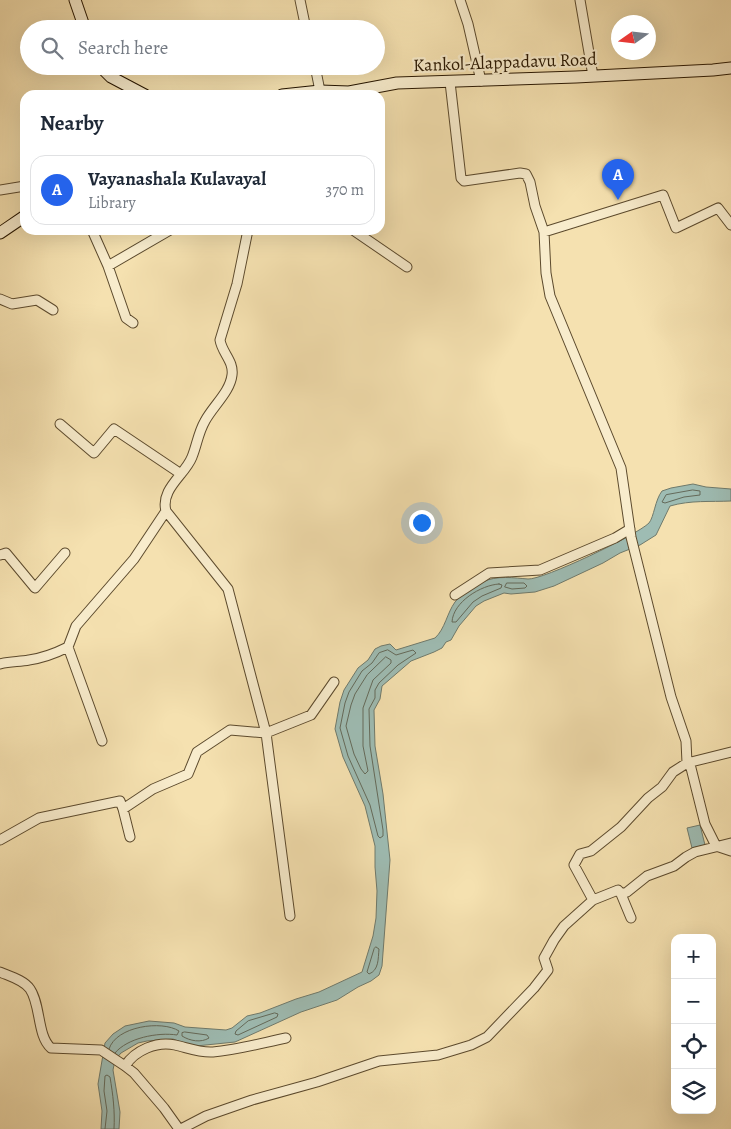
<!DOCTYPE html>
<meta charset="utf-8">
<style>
body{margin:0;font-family:Alegreya,serif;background:#f6f6f7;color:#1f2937}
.controls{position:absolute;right:15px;bottom:15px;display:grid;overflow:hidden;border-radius:10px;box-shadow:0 5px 20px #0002}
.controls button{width:45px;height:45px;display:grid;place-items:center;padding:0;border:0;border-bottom:1px solid #e0e1e3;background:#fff;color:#1f2937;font:25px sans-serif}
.compass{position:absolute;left:611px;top:15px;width:45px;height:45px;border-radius:50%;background:#fff;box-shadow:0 5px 20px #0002;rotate:256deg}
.you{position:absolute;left:421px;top:522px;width:18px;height:18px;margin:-12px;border:4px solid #fff;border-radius:50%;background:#1a73e8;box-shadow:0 0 0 8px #1a73e833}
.badge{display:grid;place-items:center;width:32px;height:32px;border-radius:50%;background:#2563eb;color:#fff;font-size:16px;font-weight:700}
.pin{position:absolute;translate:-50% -41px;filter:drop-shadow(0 1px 2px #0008)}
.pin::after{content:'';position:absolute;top:26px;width:18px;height:15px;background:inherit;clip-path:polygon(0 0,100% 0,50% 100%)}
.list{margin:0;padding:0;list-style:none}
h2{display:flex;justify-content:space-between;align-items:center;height:65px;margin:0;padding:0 20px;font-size:21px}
h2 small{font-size:16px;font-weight:400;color:#747a83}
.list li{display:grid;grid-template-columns:32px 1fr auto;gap:15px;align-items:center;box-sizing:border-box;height:70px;margin:0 10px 10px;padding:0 10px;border:1px solid #e0e1e3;border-radius:15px}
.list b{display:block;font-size:19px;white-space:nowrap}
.list p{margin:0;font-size:16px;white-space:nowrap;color:#747a83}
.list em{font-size:16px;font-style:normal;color:#747a83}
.icon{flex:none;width:28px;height:28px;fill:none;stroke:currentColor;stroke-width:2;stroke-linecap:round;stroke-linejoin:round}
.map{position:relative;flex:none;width:731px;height:1129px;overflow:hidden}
.search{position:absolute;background:#fff;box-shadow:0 5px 20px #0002;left:20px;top:20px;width:365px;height:55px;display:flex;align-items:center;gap:12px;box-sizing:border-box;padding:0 18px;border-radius:28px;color:#747a83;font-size:19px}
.panel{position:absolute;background:#fff;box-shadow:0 5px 20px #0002;left:20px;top:90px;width:365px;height:145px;border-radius:15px}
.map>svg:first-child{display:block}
</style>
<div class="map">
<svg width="731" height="1129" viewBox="0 0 731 1129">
<rect width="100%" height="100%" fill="#f5e1b0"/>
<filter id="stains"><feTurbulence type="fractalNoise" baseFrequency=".004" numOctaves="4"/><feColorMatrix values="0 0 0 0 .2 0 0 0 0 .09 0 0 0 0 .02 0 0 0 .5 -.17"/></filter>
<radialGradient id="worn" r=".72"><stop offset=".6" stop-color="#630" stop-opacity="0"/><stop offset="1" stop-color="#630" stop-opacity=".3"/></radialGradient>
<path fill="#9ebcb3" stroke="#6f7a6c" d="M693,484L706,487L731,489V501C710,502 691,500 670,506L656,535L640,545L620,553L603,563L554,586L535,592L511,594L504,593L484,601L476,606L459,626L451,640L446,642L442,648L434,652L411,661L382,686L380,699L374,710L375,746L383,794L390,860L382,966L379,975L371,981L358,987L337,1000L301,1012L235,1042L196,1046L189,1045L173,1039L147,1041L138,1043L121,1053L115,1060L113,1070L120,1112L119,1129H101L102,1111L98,1084L105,1043L113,1034L125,1026L149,1021L174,1023L185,1027L226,1030L232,1028L247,1016L260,1013L296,999L319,992L362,972L373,936L376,918L377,891L375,867V846L365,806L343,757L335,729L340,702L344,690L358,668L368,660L375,649L381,646L390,644L396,650L435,638C445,629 447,613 455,602C462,593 474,587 483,582C496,575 515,578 528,579C543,580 637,535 649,523C654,517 655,500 662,491L671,488Z
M700,825L705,845L692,848L687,828Z"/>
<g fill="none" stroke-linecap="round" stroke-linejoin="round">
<path stroke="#646a5a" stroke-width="1" d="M693,490L700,491V495L684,497L665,503L662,502L666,495Z
M507,583H524L527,586L525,588L512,589L505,587Z
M499,584L502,585L501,588L482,596L473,602L456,622H452C453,602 481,585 499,584Z
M388,650L396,655L413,650L416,653L398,665L379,683L375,690V698L369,709L370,746L383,830V836L380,838L378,836L370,805L348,756L340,728L345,703L349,692L362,671L372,663L379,653Z
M386,657L391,660V663L373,680L363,708V746L368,771L365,774L361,769L354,754L346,726L351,705L355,694L367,675Z
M376,947L379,949C378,959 379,970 369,974L367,972L374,949Z
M275,1013L278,1014L277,1017L238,1035L235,1034L236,1031L248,1021Z
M185,1032L207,1035L209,1038C201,1043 190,1041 182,1036V1033Z
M109,1049C116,1026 162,1020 179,1031L177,1035C158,1032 127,1038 115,1053
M105,1129L107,1111L104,1091L105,1076L107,1075L110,1077C113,1095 115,1111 114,1129"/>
<g stroke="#5c4a2d" stroke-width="11">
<path id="minor" d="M300,0L306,29
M460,0L468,24L481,81
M580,0L593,76
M315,66L320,91
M450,82L461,178L464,181L520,173L526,174L530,182L535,206L544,232L546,273L550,296L621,468L631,537L671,697L686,741L687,763L731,752
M0,190L25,186
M92,230L108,266L170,230
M353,230L407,267
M544,232L663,195L676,228L718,208L731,225
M108,266L126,318L133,323
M0,299L12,304L37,300L53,310
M60,424L94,453L114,429L181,474
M166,511L228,589L266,733L290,916
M0,555L6,553L35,588L65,553
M455,595L489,573L540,570L615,538L630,529
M68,647L102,741
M0,664C10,661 19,662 29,660C43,658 56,653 68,647L76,626L134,559L166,511C160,489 185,475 192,457C197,445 198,433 205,421C213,406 230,392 232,375C234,361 222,353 220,340L237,284L248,230
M130,837L123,809L153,789L188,774L197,752L230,730L266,733L311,715L334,682
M0,840L39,818L120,801L123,809
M621,894L627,892L647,876L674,866L686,857L695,852L731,843
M593,900L618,890L621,894L631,918
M0,972C9,976 24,980 30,989C41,1005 37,1036 51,1048L101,1050L125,1066L134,1073L164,1108L179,1129
M125,1066C135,1050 157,1041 175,1045C188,1048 200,1053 213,1052C237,1050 262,1043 286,1038
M181,1129L206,1116L252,1100L317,1082L379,1061L438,1055L471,1045L487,1037L534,988L548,970L544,958L554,940L564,926L593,900L574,865L580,854L591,851L621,827L648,798L662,787L673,772L687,763L691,768L705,824L716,846L731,851"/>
</g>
<g stroke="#291701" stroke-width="13">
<path id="secondary" d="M75,0L85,29
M100,66L111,77L145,95
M282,95L320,91L349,92L397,83L576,77L713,70L731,68
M0,233L25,216"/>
</g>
<use href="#minor" stroke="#f8eccc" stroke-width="9"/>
<use href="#secondary" stroke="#f8eccc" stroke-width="11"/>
</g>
<g text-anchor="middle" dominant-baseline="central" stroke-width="4.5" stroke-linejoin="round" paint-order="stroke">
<g font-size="18" fill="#291701" stroke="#f8eccc">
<text transform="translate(505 62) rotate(-2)">Kankol-Alappadavu Road</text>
</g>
</g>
<rect width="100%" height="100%" filter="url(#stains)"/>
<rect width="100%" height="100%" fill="url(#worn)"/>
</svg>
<div class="controls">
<button>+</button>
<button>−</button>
<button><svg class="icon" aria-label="locate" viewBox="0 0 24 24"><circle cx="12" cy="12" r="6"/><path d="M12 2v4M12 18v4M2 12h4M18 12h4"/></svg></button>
<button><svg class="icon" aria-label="layers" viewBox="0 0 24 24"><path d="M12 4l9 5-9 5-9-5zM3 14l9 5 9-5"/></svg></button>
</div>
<svg class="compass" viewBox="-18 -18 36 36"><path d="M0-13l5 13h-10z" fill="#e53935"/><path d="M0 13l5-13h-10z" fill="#747a83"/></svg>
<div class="you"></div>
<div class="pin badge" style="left:618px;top:200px">A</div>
<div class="search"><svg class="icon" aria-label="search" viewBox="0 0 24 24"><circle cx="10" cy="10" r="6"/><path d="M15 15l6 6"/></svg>Search here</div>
<section class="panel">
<h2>Nearby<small></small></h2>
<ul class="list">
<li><span class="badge">A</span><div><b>Vayanashala Kulavayal</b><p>Library</p></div><em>370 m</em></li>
</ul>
</section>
</div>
